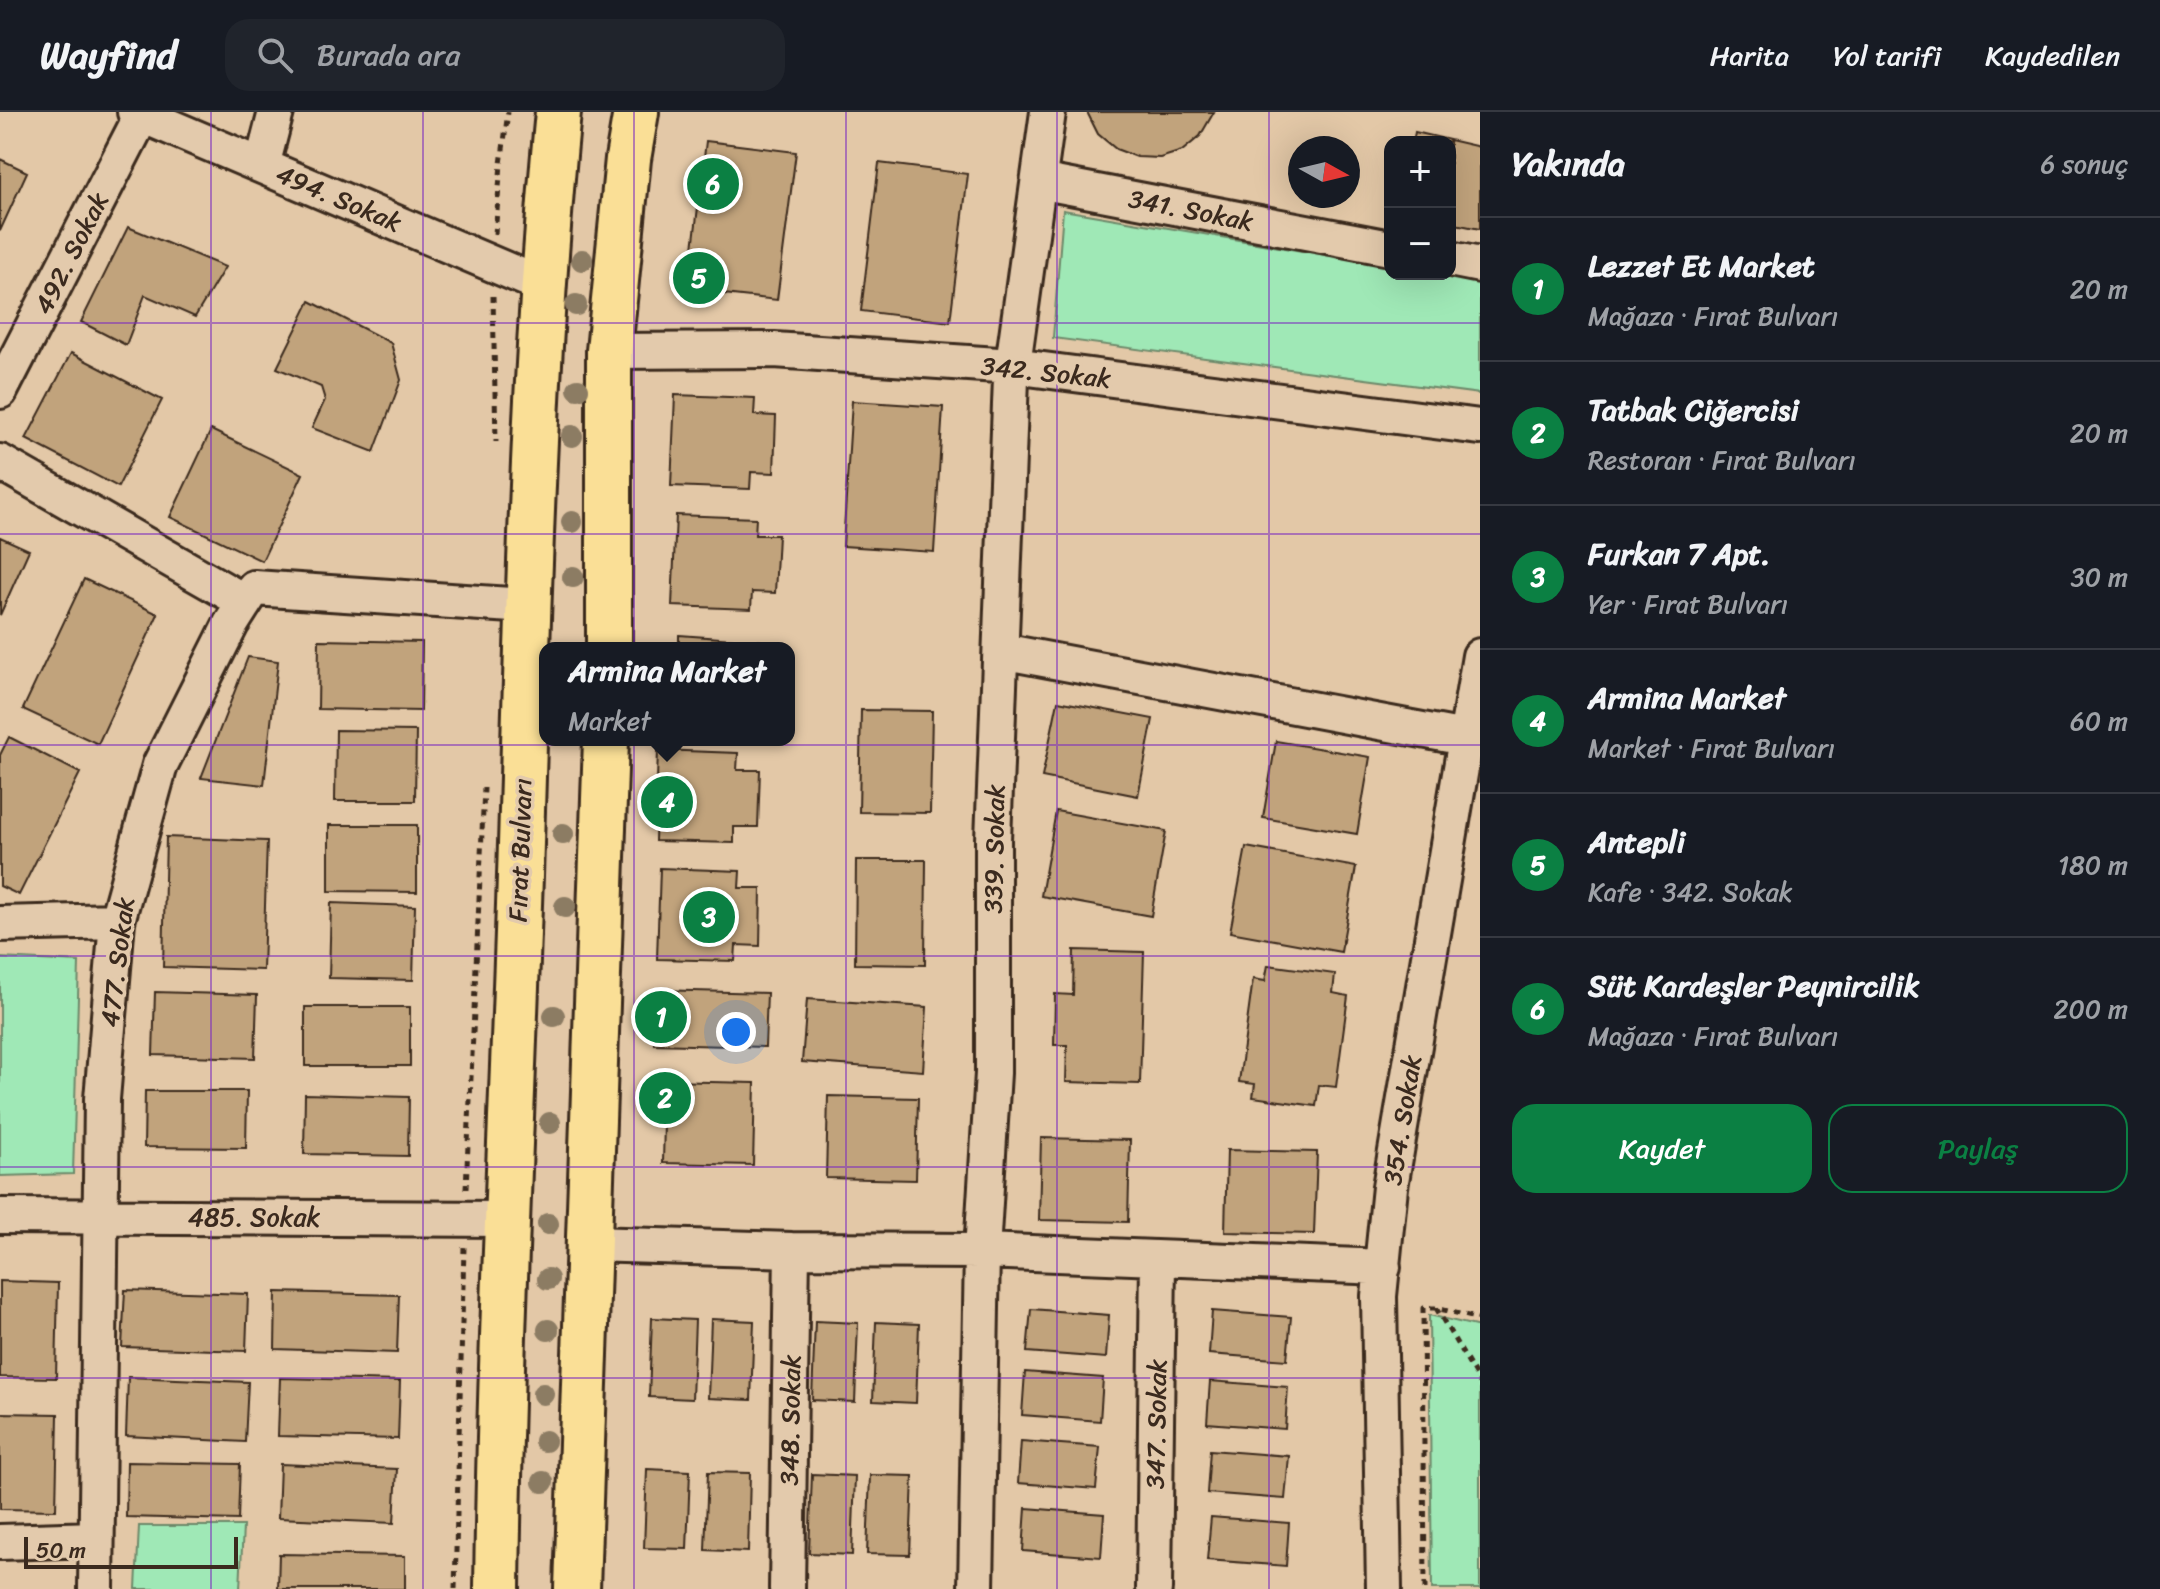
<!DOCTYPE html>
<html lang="tr">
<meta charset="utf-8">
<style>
body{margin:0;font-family:Sriracha,sans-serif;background:#20242c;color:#f1f3f6}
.controls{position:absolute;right:24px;top:24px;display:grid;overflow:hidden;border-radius:16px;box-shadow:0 8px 32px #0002}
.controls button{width:72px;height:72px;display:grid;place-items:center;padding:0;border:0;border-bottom:2px solid #363941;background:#171b24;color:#f1f3f6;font:40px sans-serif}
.compass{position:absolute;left:1288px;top:24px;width:72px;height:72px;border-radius:50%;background:#171b24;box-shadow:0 8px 32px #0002;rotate:98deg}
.scale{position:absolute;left:24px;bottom:20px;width:214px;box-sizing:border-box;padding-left:8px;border:4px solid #3b2a1e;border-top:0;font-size:22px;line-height:28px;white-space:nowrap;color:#3b2a1e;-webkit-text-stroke:6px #e3caac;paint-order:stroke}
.you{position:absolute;left:736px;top:920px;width:28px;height:28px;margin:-20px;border:6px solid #fff;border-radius:50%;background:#1a73e8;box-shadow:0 0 0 12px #1a73e833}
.badge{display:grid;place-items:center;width:52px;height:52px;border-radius:50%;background:#0b8043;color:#fff;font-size:26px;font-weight:700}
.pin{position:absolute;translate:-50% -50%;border:4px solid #fff;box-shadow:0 2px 8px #0006}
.popup{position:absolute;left:539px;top:530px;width:256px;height:104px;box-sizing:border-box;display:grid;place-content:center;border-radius:16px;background:#171b24;filter:drop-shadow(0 2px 6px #0005);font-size:26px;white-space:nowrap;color:#9ea1a6}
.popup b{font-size:30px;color:#f1f3f6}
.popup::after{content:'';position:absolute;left:50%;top:100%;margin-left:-16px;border:16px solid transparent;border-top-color:#171b24}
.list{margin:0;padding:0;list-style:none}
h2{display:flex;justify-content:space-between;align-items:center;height:104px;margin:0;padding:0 32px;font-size:34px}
h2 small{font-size:26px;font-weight:400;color:#9ea1a6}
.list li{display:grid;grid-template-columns:52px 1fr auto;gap:24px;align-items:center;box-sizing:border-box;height:144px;padding:0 32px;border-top:2px solid #363941}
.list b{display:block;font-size:30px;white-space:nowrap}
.list p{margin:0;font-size:26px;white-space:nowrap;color:#9ea1a6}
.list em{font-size:26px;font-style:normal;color:#9ea1a6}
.actions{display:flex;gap:16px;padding:24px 32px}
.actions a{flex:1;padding:18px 0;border:2px solid #0b8043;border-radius:24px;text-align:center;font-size:28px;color:#0b8043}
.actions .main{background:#0b8043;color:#fff}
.icon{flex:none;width:44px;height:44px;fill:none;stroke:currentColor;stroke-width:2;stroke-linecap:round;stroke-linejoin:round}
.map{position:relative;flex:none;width:1480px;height:1477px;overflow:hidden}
header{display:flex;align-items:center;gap:48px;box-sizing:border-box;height:112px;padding:0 40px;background:#171b24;border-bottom:2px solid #363941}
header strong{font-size:38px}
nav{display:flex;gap:44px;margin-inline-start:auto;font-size:28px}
.search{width:560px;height:72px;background:#20242c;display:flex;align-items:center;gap:20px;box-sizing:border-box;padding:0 28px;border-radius:24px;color:#9ea1a6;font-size:30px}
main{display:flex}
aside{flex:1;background:#171b24}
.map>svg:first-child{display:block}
</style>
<header>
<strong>Wayfind</strong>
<div class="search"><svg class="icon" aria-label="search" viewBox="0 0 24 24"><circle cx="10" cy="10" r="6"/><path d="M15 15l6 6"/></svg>Burada ara</div>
<nav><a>Harita</a><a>Yol tarifi</a><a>Kaydedilen</a></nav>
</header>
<main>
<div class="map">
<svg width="1480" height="1477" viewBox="0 0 1480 1477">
<rect width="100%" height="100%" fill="#e3c8a7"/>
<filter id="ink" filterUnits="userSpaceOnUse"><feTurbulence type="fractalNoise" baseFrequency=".0125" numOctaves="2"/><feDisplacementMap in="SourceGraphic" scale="16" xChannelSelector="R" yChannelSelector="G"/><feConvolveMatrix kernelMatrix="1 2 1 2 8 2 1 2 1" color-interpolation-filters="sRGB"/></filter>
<g filter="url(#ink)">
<path fill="#9fe8b6" stroke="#6d896a" stroke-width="2" d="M1063,98L1390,154V162H1435L1480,170V282L1053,226Z
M0,846L79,850L73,1062L0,1064Z
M1429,1203L1480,1215V1477H1432Z
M139,1414H243L240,1477H136Z"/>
<path fill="#c1a37c" stroke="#3b2a1e" stroke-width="2" d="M1087,0H1214L1200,24L1182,39L1160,46L1137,45L1116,37L1098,22Z
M1415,20L1480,35V117L1450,111V30H1413Z
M706,29L796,40L777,188L688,178Z
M0,47L27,60L0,119Z
M879,51L968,62L950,210L861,199Z
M128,115L225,155L195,205L145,183L126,233L81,210Z
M310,189L391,231L401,268L374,340L312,316L325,288L321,275L277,256Z
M71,241L162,288L118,375L26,327Z
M675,283L755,286L754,303L776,304L774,361L751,360L750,377L671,374Z
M852,289L943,295L934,440L843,434Z
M211,318L303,362L262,449L170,405Z
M676,403L756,406L755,423H778L775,481L752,480L751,497L672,494Z
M0,425L29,438L0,503Z
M84,467L158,502L98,632L23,597Z
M679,523L761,529L767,536H679Z
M319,528L422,530L421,599L318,597Z
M248,545L278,549L264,673L201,666Z
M1058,589L1153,607L1138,684L1042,665Z
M861,598L932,599L930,701L859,700Z
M336,618L416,619L415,689H335Z
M9,625L80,661L19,783L0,774V643Z
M1276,629L1370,645L1357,722L1263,706Z
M658,638L738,641L737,658H760L758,715H734V731L655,729Z
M1056,699L1166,719L1151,804L1041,784Z
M329,713H417V780L329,779Z
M166,725L267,729L263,858L163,855Z
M1246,735L1356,755L1341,840L1230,820Z
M856,748H926L925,853L855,852Z
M660,756L740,759L739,776H761L760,834L736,833L735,849L657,847Z
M331,791L415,794L413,868L329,866Z
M1074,838L1144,840L1140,972L1066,970L1067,933H1054L1055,882L1073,883Z
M1268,853L1335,862L1333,881L1348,884L1336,975L1319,973L1316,994L1253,985L1255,972L1239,970L1253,867L1265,869Z
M656,878L767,881L765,935L654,932Z
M155,880L257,883L255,946L153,943Z
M807,887L927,895L923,959L802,950Z
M305,895H410V954H305Z
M665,969L755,971L753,1053L663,1051Z
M145,979H247L246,1036L144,1035Z
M305,982L409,985L408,1044L304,1042Z
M828,984L918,986L916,1068L826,1066Z
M1041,1026L1130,1028L1128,1110L1039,1108Z
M1227,1038L1317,1040L1314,1122L1225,1120Z
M0,1169L58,1171L56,1266L0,1265Z
M125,1178L248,1182L246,1239L122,1235Z
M276,1180L399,1183L397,1241L275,1237Z
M1031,1197L1109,1203L1106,1246L1027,1240Z
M1212,1199L1291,1205L1287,1248L1209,1242Z
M652,1206L695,1208L692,1287L649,1285Z
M711,1207L754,1209L751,1288L708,1286Z
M815,1209L858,1211L855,1290L812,1288Z
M876,1210L919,1212L916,1291L873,1289Z
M1025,1260L1103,1266L1100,1309L1022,1303Z
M128,1265L248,1270L245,1330L126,1324Z
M280,1266L400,1269L398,1327L278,1324Z
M1210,1269L1288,1275L1285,1317L1207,1311Z
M0,1301L58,1302L56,1398L0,1397Z
M1021,1329L1100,1335L1096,1377L1018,1371Z
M1210,1338L1289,1344L1285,1387L1207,1381Z
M127,1350L240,1352L238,1408L126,1405Z
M280,1352L397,1357L394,1411L278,1406Z
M647,1357L690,1359L687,1437L644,1436Z
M708,1360L750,1361L748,1440L705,1438Z
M812,1362L855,1364L852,1443L809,1441Z
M870,1363L913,1364L910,1443L867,1442Z
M1026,1396L1104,1402L1101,1445L1023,1439Z
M1211,1405L1289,1411L1286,1454L1207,1448Z
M279,1442L405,1444V1477H278Z"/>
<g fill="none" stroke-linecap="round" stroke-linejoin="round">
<g stroke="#3b2a1e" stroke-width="40">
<path id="minor" d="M135,0L542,173
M262,54L276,0
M1039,69L1390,136
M1450,147L1480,153
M609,239L774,238L1013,254L1480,315
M0,279L142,3
M0,350L245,490
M1001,539L1465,626
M0,812L117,809
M0,1104L507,1107
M590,1132L792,1138L982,1139L1383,1155
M0,1430L96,1427
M96,1477L102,987L117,809L160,653L231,512L254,476L527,494
M787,1477L792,1138
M976,1477L982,1139L993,961V728L1011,267L1048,0
M1154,1477L1158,1147
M1384,1477L1379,1184L1390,1075L1480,544"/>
</g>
<g stroke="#3b2a1e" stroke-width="50">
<path id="major" d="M609,536V239L628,47L636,0
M497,1477C500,1239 512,1002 520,764C528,509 533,254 558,0
M577,1477L606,628"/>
</g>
<path stroke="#3b2a1e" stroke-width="5" stroke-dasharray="6 6" stroke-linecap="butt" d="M495,122L501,52L508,0
M493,184L496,330
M466,1077L484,676
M1436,1196L1480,1271
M455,1477L464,1135
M1425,1477L1423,1196H1436L1480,1207"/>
<use href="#minor" stroke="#e3caac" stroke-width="34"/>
<use href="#major" stroke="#fadf96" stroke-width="44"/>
</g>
<g fill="#8c7c64">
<circle cx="582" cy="148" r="11"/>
<circle cx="576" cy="193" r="11"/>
<circle cx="578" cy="277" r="11"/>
<circle cx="572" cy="324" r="11"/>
<circle cx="572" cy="410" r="11"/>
<circle cx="573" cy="465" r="11"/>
<circle cx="563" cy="722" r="11"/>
<circle cx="565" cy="795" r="11"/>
<circle cx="554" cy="904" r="11"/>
<circle cx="550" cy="1011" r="11"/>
<circle cx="548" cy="1112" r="11"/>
<circle cx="548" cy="1167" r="11"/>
<circle cx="548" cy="1218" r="11"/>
<circle cx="543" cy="1282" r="11"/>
<circle cx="545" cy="1329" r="11"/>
<circle cx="543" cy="1370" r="11"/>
</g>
</g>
<path fill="none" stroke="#7b2cbf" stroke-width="2" stroke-opacity="0.55" d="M211,0V1477M423,0V1477M634,0V1477M846,0V1477M1057,0V1477M1269,0V1477M0,211H1480M0,422H1480M0,633H1480M0,844H1480M0,1055H1480M0,1266H1480"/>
<g text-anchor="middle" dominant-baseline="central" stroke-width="7" stroke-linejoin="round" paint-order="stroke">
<g font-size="26" fill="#3b2a1e" stroke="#e3caac">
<text transform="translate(339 86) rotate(23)">494. Sokak</text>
<text transform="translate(1191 98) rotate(11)">341. Sokak</text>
<text transform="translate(71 141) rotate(-63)">492. Sokak</text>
<text transform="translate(1046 260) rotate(6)">342. Sokak</text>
<text transform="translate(994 737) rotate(-89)">339. Sokak</text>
<text transform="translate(520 738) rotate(-88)">Fırat Bulvarı</text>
<text transform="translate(117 850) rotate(-83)">477. Sokak</text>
<text transform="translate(1402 1008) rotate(-81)">354. Sokak</text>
<text x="254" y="1105">485. Sokak</text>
<text transform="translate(790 1308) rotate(-89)">348. Sokak</text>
<text transform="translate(1156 1312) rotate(-89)">347. Sokak</text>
</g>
</g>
</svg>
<div class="controls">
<button>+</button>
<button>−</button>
</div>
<svg class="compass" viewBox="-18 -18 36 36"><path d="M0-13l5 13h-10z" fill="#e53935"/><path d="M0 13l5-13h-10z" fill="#9ea1a6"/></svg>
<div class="scale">50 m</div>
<div class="you"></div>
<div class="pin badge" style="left:661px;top:905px">1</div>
<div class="pin badge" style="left:665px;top:986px">2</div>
<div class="pin badge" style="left:709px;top:805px">3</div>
<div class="pin badge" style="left:667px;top:690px">4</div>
<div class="popup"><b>Armina Market</b>Market</div>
<div class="pin badge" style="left:699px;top:166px">5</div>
<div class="pin badge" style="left:713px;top:72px">6</div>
</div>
<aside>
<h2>Yakında<small>6 sonuç</small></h2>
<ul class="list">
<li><span class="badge">1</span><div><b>Lezzet Et Market</b><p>Mağaza · Fırat Bulvarı</p></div><em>20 m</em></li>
<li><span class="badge">2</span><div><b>Tatbak Ciğercisi</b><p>Restoran · Fırat Bulvarı</p></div><em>20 m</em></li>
<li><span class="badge">3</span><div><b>Furkan 7 Apt.</b><p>Yer · Fırat Bulvarı</p></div><em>30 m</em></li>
<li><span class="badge">4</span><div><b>Armina Market</b><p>Market · Fırat Bulvarı</p></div><em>60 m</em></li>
<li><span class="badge">5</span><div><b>Antepli</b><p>Kafe · 342. Sokak</p></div><em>180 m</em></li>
<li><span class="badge">6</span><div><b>Süt Kardeşler Peynircilik</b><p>Mağaza · Fırat Bulvarı</p></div><em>200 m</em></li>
</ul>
<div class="actions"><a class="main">Kaydet</a><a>Paylaş</a></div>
</aside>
</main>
